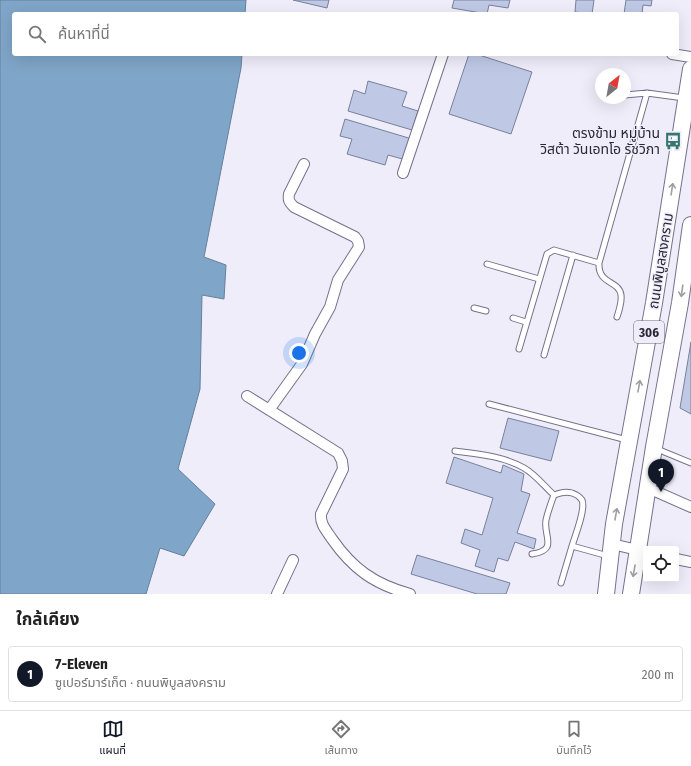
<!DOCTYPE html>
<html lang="th">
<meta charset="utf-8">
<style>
body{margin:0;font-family:"Fira Sans Condensed","Noto Sans Thai",sans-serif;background:#f2f2f2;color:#222}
.controls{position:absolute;right:12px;bottom:12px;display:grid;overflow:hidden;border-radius:4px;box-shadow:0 4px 16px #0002}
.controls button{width:36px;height:36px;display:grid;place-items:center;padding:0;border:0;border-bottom:1px solid #e0e0e0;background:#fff;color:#222;font:20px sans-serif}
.compass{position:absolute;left:595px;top:68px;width:36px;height:36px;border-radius:50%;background:#fff;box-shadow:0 4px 16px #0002;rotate:31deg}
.you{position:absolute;left:299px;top:353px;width:14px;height:14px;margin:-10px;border:3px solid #fff;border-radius:50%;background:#1a73e8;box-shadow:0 0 0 6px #1a73e833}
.badge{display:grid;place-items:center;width:26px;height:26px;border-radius:50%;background:#111827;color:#fff;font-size:13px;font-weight:700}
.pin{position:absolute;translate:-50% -33px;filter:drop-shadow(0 1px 2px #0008)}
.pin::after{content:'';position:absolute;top:21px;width:14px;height:12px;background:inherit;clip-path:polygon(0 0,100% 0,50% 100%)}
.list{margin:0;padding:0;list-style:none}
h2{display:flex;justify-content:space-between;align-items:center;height:52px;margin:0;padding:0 16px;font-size:17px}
h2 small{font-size:13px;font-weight:400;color:#767676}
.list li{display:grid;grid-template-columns:26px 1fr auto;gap:12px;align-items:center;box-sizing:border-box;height:56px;margin:0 8px 8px;padding:0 8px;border:1px solid #e0e0e0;border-radius:4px}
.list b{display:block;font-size:15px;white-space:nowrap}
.list p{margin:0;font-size:13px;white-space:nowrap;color:#767676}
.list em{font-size:13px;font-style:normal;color:#767676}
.icon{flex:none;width:22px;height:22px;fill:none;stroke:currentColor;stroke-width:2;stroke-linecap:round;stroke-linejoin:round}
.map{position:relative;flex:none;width:691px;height:594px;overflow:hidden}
.search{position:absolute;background:#fff;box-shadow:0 4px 16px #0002;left:12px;right:12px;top:12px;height:44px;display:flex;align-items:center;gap:10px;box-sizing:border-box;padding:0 14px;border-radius:4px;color:#767676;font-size:15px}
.sheet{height:116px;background:#fff}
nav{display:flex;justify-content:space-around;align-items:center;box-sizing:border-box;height:56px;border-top:1px solid #e0e0e0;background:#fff;font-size:11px;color:#767676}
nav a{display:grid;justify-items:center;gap:2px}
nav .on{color:#111827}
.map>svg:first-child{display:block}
</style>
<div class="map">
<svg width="691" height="594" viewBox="0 0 691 594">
<rect width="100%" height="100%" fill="#efedfa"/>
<path fill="#7fa5c8" stroke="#66809b" d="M0,0H246L245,14H14V54H242L241,68L204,257L226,265L224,299L202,295L200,389L178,469L215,504L184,556L160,548L146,594H0Z"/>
<path fill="#bfc9e6" stroke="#77819b" d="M293,0H329L327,8Z
M454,0H510L508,8L489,5L487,14L452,8Z
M576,0H594L592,14L575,12Z
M626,0H652L651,6L643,5L642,14H624Z
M469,54H476L532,72L511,134L449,114Z
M368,81L407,92L402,106L418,111L412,130L348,111L354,90L365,94Z
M345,119L412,139L406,160L388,155L385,165L347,154L352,139L340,136Z
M691,342V414L680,408Z
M508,418L559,431L551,461L500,448Z
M454,457L501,473L503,465L524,474L521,491L530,494L517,533L536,539L534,549L515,542L508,561L498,558L494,572L475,566L480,550L461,543L465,529L482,535L493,498L446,483Z
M417,555L510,583L506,594H477L411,574Z"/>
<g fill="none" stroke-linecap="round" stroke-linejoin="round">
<g stroke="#75718c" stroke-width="7">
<path id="service" d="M625,95L647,93L684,98
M487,264L539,279
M474,308L486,311
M617,317C619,311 622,302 621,295C619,280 598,285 599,263L647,93
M513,318L526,322
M519,349L547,254L554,250L599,263
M544,355L573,255
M489,404L627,440
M657,449L691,463
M455,451C478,454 503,456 524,468C535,474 544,486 554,495
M532,554C559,550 543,536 546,520C548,511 551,503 554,495C560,493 565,491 572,493C575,494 580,497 582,500C586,509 575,536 572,546L608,556
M561,583L572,546"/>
</g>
<g stroke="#75718c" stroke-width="12">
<path id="minor" d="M672,54L691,57
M403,173L443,54
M247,396L338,453L342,461L343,469L321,514C320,524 326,530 332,539C353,569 374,584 410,594
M269,410L302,364L315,334L330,307L338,280L359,247L358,241L355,237L294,207C289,202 288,200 289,194L304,164
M648,488L691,507
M612,544L646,552
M676,559L691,562
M277,594L293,560"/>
</g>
<g stroke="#75718c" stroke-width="18">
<path id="primary" d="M606,594L614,524L654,303L691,69
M631,594L654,447L680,303L691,225"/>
</g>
<use href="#service" stroke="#fff" stroke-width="5"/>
<use href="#minor" stroke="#fff" stroke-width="10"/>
<use href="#primary" stroke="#fff" stroke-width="16"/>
</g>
<defs><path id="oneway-shaft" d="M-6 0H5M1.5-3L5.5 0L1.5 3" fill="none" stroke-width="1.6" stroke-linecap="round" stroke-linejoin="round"/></defs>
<g stroke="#9f9ea3">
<use href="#oneway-shaft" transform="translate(672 189) rotate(-81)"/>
<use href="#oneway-shaft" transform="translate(682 291) rotate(98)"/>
<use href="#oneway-shaft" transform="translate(639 386) rotate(-80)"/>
<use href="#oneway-shaft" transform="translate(616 514) rotate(-80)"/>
<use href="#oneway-shaft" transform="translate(634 571) rotate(100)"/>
</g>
<defs>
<g id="bus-bare" transform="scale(1.38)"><path d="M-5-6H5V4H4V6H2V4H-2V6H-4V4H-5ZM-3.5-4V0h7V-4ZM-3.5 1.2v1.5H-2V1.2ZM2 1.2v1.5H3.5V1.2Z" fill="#35786b" stroke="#efedfa" stroke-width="2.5" paint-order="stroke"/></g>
</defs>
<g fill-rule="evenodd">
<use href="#bus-bare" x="673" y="141"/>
</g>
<g text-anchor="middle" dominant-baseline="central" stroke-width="3" stroke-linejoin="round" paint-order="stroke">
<rect fill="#efedfa" stroke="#65636f" stroke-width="1" x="634" y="321" width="30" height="22" rx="3"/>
<g font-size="13" font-weight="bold" fill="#2a2833">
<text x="649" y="332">306</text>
</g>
<g font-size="14" fill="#2a2833" stroke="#efedfa" text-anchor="end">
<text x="660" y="133">ตรงข้าม หมู่บ้าน<tspan x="660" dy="16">วิสต้า วันเอทโอ รัชวิภา</tspan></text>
</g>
<g font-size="14" fill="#2a2833" stroke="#efedfa">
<text transform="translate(661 261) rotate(-81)">ถนนพิบูลสงคราม</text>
</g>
</g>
</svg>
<div class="controls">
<button><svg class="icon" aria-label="locate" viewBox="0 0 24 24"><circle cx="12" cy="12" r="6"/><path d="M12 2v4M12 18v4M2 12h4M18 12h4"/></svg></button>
</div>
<svg class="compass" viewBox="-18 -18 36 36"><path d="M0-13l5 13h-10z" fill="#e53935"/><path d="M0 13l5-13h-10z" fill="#767676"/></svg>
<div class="you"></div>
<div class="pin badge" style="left:661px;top:492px">1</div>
<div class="search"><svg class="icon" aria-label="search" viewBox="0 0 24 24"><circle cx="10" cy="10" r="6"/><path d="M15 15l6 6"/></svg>ค้นหาที่นี่</div>
</div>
<section class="sheet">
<h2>ใกล้เคียง<small></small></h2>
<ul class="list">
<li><span class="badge">1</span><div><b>7-Eleven</b><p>ซูเปอร์มาร์เก็ต · ถนนพิบูลสงคราม</p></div><em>200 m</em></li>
</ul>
</section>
<nav>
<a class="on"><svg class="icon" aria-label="map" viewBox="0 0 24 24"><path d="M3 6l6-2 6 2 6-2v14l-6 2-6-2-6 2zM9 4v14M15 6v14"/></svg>แผนที่</a>
<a><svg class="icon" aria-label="directions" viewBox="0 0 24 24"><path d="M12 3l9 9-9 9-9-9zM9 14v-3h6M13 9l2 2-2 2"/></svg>เส้นทาง</a>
<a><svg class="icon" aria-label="saved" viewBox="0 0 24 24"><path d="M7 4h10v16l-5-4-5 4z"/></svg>บันทึกไว้</a>
</nav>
